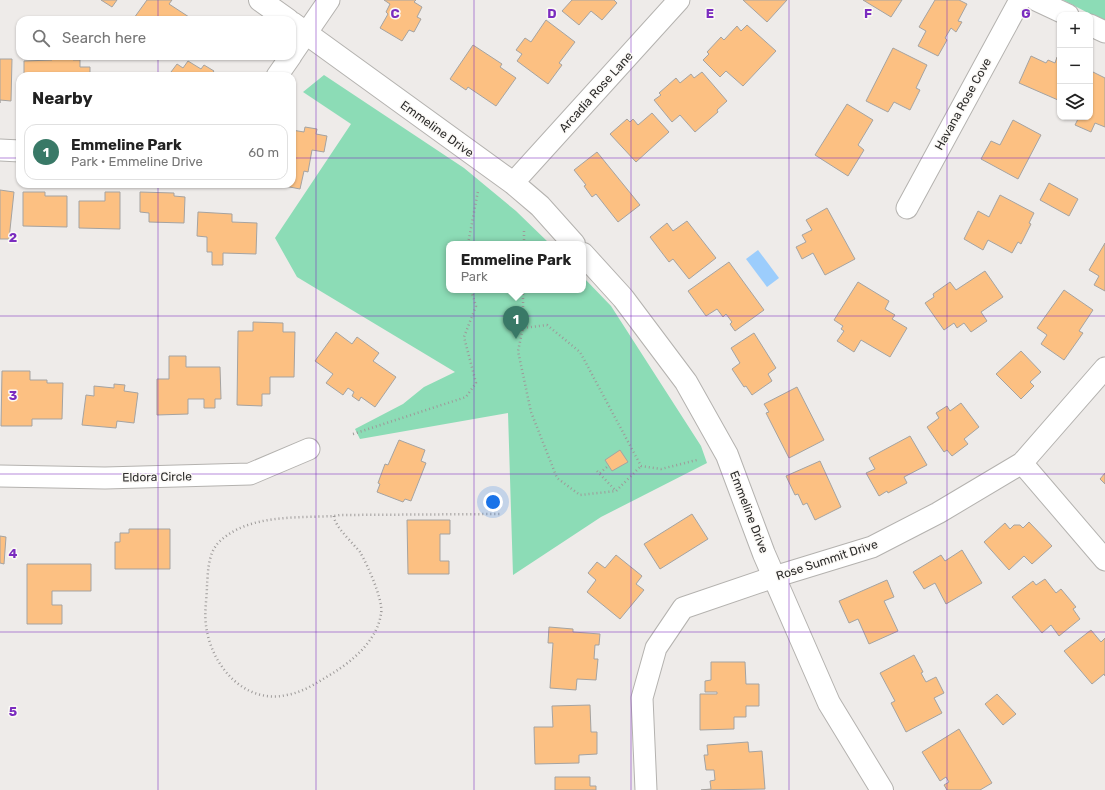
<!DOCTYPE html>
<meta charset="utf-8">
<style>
body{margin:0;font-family:Rubik,sans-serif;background:#f6f6f6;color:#222}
.controls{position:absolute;right:12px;top:12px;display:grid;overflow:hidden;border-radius:8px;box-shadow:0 1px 3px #0004}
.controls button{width:36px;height:36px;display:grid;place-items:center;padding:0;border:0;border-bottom:1px solid #e0e0e0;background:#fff;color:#222;font:20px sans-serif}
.you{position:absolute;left:493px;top:502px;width:14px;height:14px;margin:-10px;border:3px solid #fff;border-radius:50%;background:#1a73e8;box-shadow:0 0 0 6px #1a73e833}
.badge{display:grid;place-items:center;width:26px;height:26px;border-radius:50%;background:#397967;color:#fff;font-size:13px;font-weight:700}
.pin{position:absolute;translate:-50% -33px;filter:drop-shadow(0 1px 2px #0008)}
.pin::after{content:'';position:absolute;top:21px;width:14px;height:12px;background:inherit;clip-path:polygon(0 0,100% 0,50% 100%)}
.popup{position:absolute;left:446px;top:241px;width:140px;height:52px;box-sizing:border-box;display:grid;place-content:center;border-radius:8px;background:#fff;filter:drop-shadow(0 1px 3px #0005);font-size:13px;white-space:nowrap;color:#767676}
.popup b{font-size:15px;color:#222}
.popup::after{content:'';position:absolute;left:50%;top:100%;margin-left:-8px;border:8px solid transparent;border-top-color:#fff}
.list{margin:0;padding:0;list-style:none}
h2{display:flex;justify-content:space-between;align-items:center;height:52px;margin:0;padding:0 16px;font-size:17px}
h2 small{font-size:13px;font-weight:400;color:#767676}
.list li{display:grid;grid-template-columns:26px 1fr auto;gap:12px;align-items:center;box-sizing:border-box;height:56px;margin:0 8px 8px;padding:0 8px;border:1px solid #e0e0e0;border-radius:12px}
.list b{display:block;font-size:15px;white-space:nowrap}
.list p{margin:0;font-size:13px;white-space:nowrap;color:#767676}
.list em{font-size:13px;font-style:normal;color:#767676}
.icon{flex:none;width:22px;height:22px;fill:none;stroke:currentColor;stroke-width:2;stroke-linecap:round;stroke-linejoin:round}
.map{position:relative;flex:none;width:1105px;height:790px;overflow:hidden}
.search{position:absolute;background:#fff;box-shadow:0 1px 3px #0004;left:16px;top:16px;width:280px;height:44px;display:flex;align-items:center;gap:10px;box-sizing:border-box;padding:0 14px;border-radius:12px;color:#767676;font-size:15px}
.panel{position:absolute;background:#fff;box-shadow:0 1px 3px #0004;left:16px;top:72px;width:280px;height:116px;border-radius:12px}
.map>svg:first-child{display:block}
</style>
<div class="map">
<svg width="1105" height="790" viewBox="0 0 1105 790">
<rect width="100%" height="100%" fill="#eeebe9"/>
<path fill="#8cdcb6" d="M1063,0H1105V21L1100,19Z
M324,75L464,168L516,211L550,244H449V290H583V277L611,306L701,446L707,463L601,517L513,575L508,413L360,439L355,429L403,404L424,387L455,372L297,277L275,238L351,124L303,92Z"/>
<path fill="#9ccdfc" d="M758,250L779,278L767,287L746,259Z"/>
<path fill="#fcc082" stroke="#a5a3a1" d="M101,0H117L112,7Z
M147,0H172L169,4L189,17L187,20H137L134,18Z
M384,0H416L414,2L422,7L417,17L421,19L414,32L409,30L402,41L380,28L388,14L386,12L390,4Z
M572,0H614L617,3L602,20L591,11L579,25L562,11Z
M743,0H787L767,22Z
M863,0H902L891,17Z
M935,0H959L967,4L958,21L962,22L956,32L951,28L945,38L947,40L938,56L918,46L926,31L919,27Z
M546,20L575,42L559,63L562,65L548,84L517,61L522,54L516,50L525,38L531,42Z
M747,25L776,51L743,86L726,71L720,77L703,60L709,54L707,52L721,37L724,40L737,26L741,31Z
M473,45L502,64L500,67L516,78L496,106L468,87L466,90L450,79Z
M893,48L927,65L916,88L920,90L910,110L894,102L888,112L866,101Z
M52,56H73V60H80V67H90V76H24V61L52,60Z
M1031,56L1046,63L1048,60L1055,63L1057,57L1060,59V96L1058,100L1019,83Z
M0,59H12L11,101L0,100V103Z
M188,61L201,69L204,65L214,71L210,76H168L177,64L183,68Z
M1091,71L1105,78V127L1095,123L1091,132L1075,125L1079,117H1090Z
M702,72L727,101L717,110L718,112L695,132L680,115L672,122L654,100L661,95L659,93L676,78L680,83L691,74L694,78Z
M847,104L873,120L858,145L864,150L848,176L815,155Z
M652,113L669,132L636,162L610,134L627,119L630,122L633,119L638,125Z
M1013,120L1041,135L1018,179L981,159L991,141L1000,145Z
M305,127L317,129L316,134L327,136L324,152L312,150L308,172L304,171L300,189L274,184H292V130L304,132Z
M597,152L640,205L618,222L596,194L592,197L584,186L586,185L574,170Z
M1049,183L1078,199L1069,216L1040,200Z
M0,190L14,192L9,239H0Z
M23,192H45V196H67V227L23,226Z
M105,192H120V229L79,228V201H105Z
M140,192L174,193V196L185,197L184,223L149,222V213L140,212Z
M1000,195L1034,213L1029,223L1031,224L1021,244L1018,242L1012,253L988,240L983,250L964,239L978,211L989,217Z
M827,208L855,259L825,275L813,253L802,259L796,247L806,242L802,235L812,230L806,220Z
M198,212L232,214V222L257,223L256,254L223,253V265H212V252H207V237L197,236Z
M687,221L716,258L689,279L673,259L669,262L650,237L667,223L673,231Z
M1105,243V291L1094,285L1099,276L1089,270Z
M729,262L764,310L735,331L730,324L732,322L726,314L723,317L717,309L706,316L688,291Z
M985,271L1003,297L981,312L987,321L971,332L964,323L957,328L954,323L944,330L925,303L934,297L933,294L950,282L956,290Z
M858,282L889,301L885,309L895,315L892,319L907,328L890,357L861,340L854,352L837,341L844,331L841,329L843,326L834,320Z
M1064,290L1093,310L1079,331L1083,333L1064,360L1041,344L1047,335L1037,328Z
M253,322L283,323V332H295L294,377H270V394H262V406L237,405L238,331H253Z
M336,332L352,344L357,337L379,353L373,361L396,377L375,407L361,397L359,401L352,396L354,392L348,388L343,395L326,383L333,374L315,361Z
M754,333L776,368L768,374L772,381L752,395L746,386L744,387L732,369L740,363L731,348Z
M1021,351L1041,372L1030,382L1034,386L1021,399L996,374Z
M169,356H186V367H220L221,399H215V408H204V399H188V414L157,415V379H169Z
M2,371H30V380H47V383H63L62,419H32V426H1Z
M114,384L125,385L124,391L138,393L134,423L117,421L116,428L82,425L86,395L94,396V386L114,388Z
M797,387L824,440L789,458L766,413L769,412L764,404Z
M961,403L979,427L964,439L968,444L952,456L947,450L944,452L927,427L939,418L936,413L947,406L950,411Z
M910,436L927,465L904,477L907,483L888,493L887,491L879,496L866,473L875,469L869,458Z
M399,440L425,450L421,461L426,463L411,501L405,499L403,502L377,492L380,484L378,483L385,464L388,465Z
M620,450L628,462L612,471L605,460Z
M820,461L841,507L815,520L807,503L803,505L798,494L795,495L786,476Z
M1105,473V484L1100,479Z
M692,514L708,539L660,569L644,544Z
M407,520H450V534H440V561H449V574H408Z
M1029,522L1052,546L1032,564L1024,556L1009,570L984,542L1005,523L1010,529L1014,525H1020L1023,528Z
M129,529H170V569H115V542H120V533H129Z
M0,536L6,537L4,564L0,563Z
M962,550L982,583L946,604L935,583L924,589L913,572L941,555L945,561Z
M616,555L642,576L636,584L644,590L620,619L587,592L596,580L588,573L597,562L605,568Z
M27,564H91V591H52V605H62V624H27Z
M1045,579L1056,593L1061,589L1076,607L1073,609L1080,619L1059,636L1051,625L1042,633L1012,597L1033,581L1036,585Z
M887,580L894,597L884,601L898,631L869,644L858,619L849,623L839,601Z
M549,627L573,629V632L600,634L599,645H595L594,659H598L596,680L577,679L576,690L550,688L553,643H548Z
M1091,630L1101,642L1105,638V676L1104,674L1092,684L1064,651Z
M914,655L923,672L921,673L926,682L936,677L944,693L934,698L942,713L906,732L891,703L895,701L880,673Z
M711,662H745L746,684H759V706H746V717H734V729L700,730V694H717V692H705V681L711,680Z
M997,694L1016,714L1003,725L985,704Z
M590,705L591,732H597V754L579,755V763L535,764L534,727H553L552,706Z
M959,729L992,783L980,790H947L944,785L949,782L946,777L940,781L922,752Z
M748,742L749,752L762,751L765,789L701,790L711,789L710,781L715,780L714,770H706L704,755H708L707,745Z
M555,777H590V786H596V790H555Z"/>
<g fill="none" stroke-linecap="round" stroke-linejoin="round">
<g stroke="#b4b2af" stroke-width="23">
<path id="street" d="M1036,0L1068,15
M1090,25L1105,32
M292,54L329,0
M277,76L291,56
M0,150L20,151
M513,183L679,0
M907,208L1020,0
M1022,463L1105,560
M0,476L105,478L250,474L309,449
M646,790L642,698L656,648L683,608L774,577L872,547L938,513L1022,463L1105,368"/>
</g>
<g stroke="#b4b2af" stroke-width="24">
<path id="secondary" d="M260,0L288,20
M292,23L513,183L540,206L574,244
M583,254L623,298L686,382L727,455L764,554L829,703L882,790"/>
</g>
<path stroke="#9d9a99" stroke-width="2.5" stroke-dasharray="1 3" stroke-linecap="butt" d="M468,244L478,191
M524,244V228
M523,290V328L518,351L531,412L557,478L580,495L616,491L641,466
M523,328L547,325L580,352L641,466L661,469L697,460
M353,434L466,397L476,383L464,337L476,306L471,290
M597,471L616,491
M600,473L607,467
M334,516C334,526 353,543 360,552C367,564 384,601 381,614C377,640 354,660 333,673C318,682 304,692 287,695C243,705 210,663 206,625C204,612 207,598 207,585C208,572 208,553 219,542C248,514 297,518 334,516L340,515L501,514"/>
<use href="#street" stroke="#fff" stroke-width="21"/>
<use href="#secondary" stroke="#fff" stroke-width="22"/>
</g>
<path fill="none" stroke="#7b2cbf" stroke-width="1" stroke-opacity="0.55" d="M158,0V20M316,0V790M474,0V790M631,0V790M789,0V790M947,0V790M158,56V76M0,158H20M292,158H1105M158,184V790M0,316H1105M0,474H1105M0,632H1105"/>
<g text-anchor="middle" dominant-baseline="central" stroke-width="3" stroke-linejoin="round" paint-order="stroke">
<g font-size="12" fill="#2c2b2a" stroke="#fbf9f6">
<text transform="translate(596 92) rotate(-48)">Arcadia Rose Lane</text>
<text transform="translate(963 104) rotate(-61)">Havana Rose Cove</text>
<text transform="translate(437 129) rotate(36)">Emmeline Drive</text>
<text transform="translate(157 477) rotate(-1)">Eldora Circle</text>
<text transform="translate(749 512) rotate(69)">Emmeline Drive</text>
<text transform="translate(827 560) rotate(-18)">Rose Summit Drive</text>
</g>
</g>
<g font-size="13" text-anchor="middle" font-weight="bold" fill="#7b2cbf" stroke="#fbf9f6" stroke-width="3" stroke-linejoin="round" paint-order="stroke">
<text x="395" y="18">C</text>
<text x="552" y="18">D</text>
<text x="710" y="18">E</text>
<text x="868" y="18">F</text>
<text x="1026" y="18">G</text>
<text x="13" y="242">2</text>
<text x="13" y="400">3</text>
<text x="13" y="558">4</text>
<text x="13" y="716">5</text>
</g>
</svg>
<div class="controls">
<button>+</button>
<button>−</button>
<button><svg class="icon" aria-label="layers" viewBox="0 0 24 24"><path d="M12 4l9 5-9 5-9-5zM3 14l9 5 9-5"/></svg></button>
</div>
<div class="you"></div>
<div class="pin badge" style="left:516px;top:339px">1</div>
<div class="popup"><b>Emmeline Park</b>Park</div>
<div class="search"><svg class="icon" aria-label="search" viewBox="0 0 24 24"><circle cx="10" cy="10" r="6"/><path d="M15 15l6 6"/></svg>Search here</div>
<section class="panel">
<h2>Nearby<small></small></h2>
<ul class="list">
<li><span class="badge">1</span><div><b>Emmeline Park</b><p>Park · Emmeline Drive</p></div><em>60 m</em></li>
</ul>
</section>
</div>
